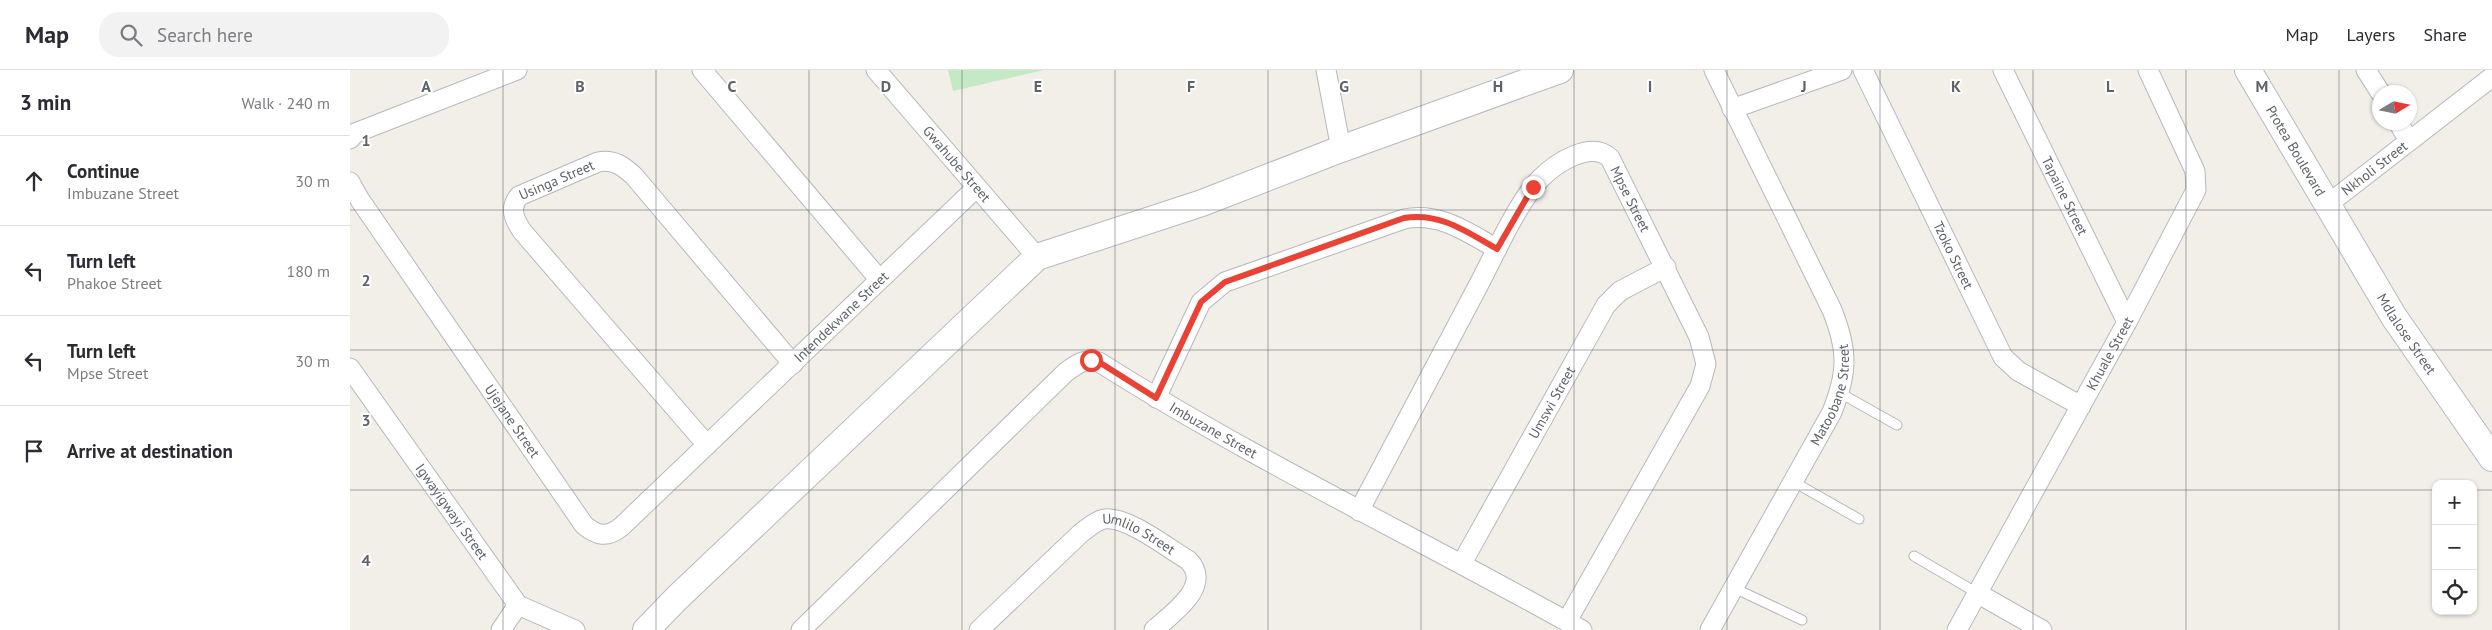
<!DOCTYPE html>
<meta charset="utf-8">
<style>
body{margin:0;font-family:"PT Sans",sans-serif;background:#f2f2f3;color:#2b2b33}
.controls{position:absolute;right:15px;bottom:15px;display:grid;overflow:hidden;border-radius:10px;box-shadow:0 1px 4px #0004}
.controls button{width:45px;height:45px;display:grid;place-items:center;padding:0;border:0;border-bottom:1px solid #e1e1e2;background:#fff;color:#2b2b33;font:25px sans-serif}
.compass{position:absolute;left:2022px;top:15px;width:45px;height:45px;border-radius:50%;background:#fff;box-shadow:0 1px 4px #0004;rotate:80deg}
.stop{position:absolute;width:15px;height:15px;margin:-11px;border:4px solid #ea4335;border-radius:50%;background:#fff}
.stop.end{background:#ea4335;border-color:#fff;box-shadow:0 1px 5px #0008}
.list{margin:0;padding:0;list-style:none}
h2{display:flex;justify-content:space-between;align-items:center;height:65px;margin:0;padding:0 20px;font-size:21px}
h2 small{font-size:16px;font-weight:400;color:#7c7c81}
.list li{display:grid;grid-template-columns:32px 1fr auto;gap:15px;align-items:center;box-sizing:border-box;height:90px;padding:0 20px;border-top:1px solid #e1e1e2}
.list b{display:block;font-size:19px;white-space:nowrap}
.list p{margin:0;font-size:16px;white-space:nowrap;color:#7c7c81}
.list em{font-size:16px;font-style:normal;color:#7c7c81}
.icon{flex:none;width:28px;height:28px;fill:none;stroke:currentColor;stroke-width:2;stroke-linecap:round;stroke-linejoin:round}
.map{position:relative;flex:none;width:2142px;height:560px;overflow:hidden}
header{display:flex;align-items:center;gap:30px;box-sizing:border-box;height:70px;padding:0 25px;background:#fff;border-bottom:1px solid #e1e1e2}
header strong{font-size:24px}
nav{display:flex;gap:28px;margin-inline-start:auto;font-size:18px}
.search{width:350px;height:45px;background:#f2f2f3;display:flex;align-items:center;gap:12px;box-sizing:border-box;padding:0 18px;border-radius:20px;color:#7c7c81;font-size:19px}
main{display:flex}
aside{flex:1;background:#fff}
.map>svg:first-child{display:block}
</style>
<header>
<strong>Map</strong>
<div class="search"><svg class="icon" aria-label="search" viewBox="0 0 24 24"><circle cx="10" cy="10" r="6"/><path d="M15 15l6 6"/></svg>Search here</div>
<nav><a>Map</a><a>Layers</a><a>Share</a></nav>
</header>
<main>
<aside>
<h2>3 min<small>Walk · 240 m</small></h2>
<ul class="list">
<li><svg class="icon" aria-label="ahead" viewBox="0 0 24 24"><path d="M12 20V5M6 11l6-6 6 6"/></svg><div><b>Continue</b><p>Imbuzane Street</p></div><em>30 m</em></li>
<li><svg class="icon" aria-label="left" viewBox="0 0 24 24"><path d="M17 20v-9H6M10 6l-5 5 5 5"/></svg><div><b>Turn left</b><p>Phakoe Street</p></div><em>180 m</em></li>
<li><svg class="icon" aria-label="left" viewBox="0 0 24 24"><path d="M17 20v-9H6M10 6l-5 5 5 5"/></svg><div><b>Turn left</b><p>Mpse Street</p></div><em>30 m</em></li>
<li><svg class="icon" aria-label="arrive" viewBox="0 0 24 24"><path d="M6 21V4h12l-3 4 3 4H6"/></svg><div><b>Arrive at destination</b></div></li>
</ul>
</aside>
<div class="map">
<svg width="2142" height="560" viewBox="0 0 2142 560">
<rect width="100%" height="100%" fill="#f1efe8"/>
<path fill="#c5e8c5" d="M598,0H694L603,21Z"/>
<g fill="none" stroke-linecap="round" stroke-linejoin="round">
<g stroke="#b5b8bc" stroke-width="11">
<path id="lane" d="M1490,323L1547,355
M1442,411L1509,449
M1564,486L1627,523
M1384,518L1452,550"/>
</g>
<g stroke="#b5b8bc" stroke-width="21">
<g id="street">
<path d="M352,0L529,209"/>
<path id="s1" d="M526,0L687,187"/>
<path d="M976,0L991,79"/>
<path id="s2" d="M1513,0L1653,287L1668,301L1731,336"/>
<path id="s3" d="M1653,0L1777,252"/>
<path d="M2016,0L2030,22"/>
<path d="M1382,39L1492,0"/>
<path d="M2048,52L2059,71"/>
<path d="M0,69L5,63L167,0"/>
<path id="s4" d="M0,112L10,130L234,455C247,466 257,468 271,457L626,118"/>
<path id="s5" d="M1977,135L2142,7"/>
<path id="s6" d="M0,298L168,535L225,560"/>
<path d="M806,328L851,232L875,212L1054,149C1090,142 1117,162 1147,179"/>
<path id="s7" d="M357,375L172,161C164,149 159,138 169,126L248,92C264,89 273,96 284,106L443,294"/>
<path id="s8" d="M1009,441C1048,366 1088,291 1128,216C1144,186 1168,131 1191,108C1206,93 1241,70 1260,88L1349,267L1356,294L1350,316L1217,551"/>
<path id="s9" d="M1112,493L1256,235L1270,221L1316,197"/>
<path d="M1627,523L1692,560"/>
<path d="M151,560L168,535"/>
<path id="s10" d="M451,560L716,302C727,294 735,288 749,292C905,391 1072,470 1232,560"/>
<path id="s11" d="M629,560L731,463C738,458 745,451 754,449C776,445 819,479 838,490C864,516 821,544 804,560"/>
<path id="s12" d="M1360,560L1482,342C1498,302 1498,280 1482,240L1364,0"/>
<path id="s13" d="M1607,560L1777,252L1846,120L1845,101L1798,0"/>
</g>
</g>
<g stroke="#b6babf" stroke-width="28">
<g id="secondary">
<path id="s14" d="M1898,0L2044,247L2142,388"/>
<path d="M296,560L327,528L687,187L852,133L991,79L1210,0"/>
</g>
</g>
<use href="#lane" stroke="#fff" stroke-width="9"/>
<use href="#street" stroke="#fff" stroke-width="19"/>
<use href="#secondary" stroke="#fff" stroke-width="26"/>
</g>
<g fill="none" stroke-linecap="round" stroke-linejoin="round">
<path stroke="#ea4335" stroke-width="6" d="M741,290L749,292L806,328L851,232L875,212L1054,148C1090,142 1117,162 1147,179L1183,117"/>
</g>
<path fill="none" stroke="#5f6368" stroke-width="1" stroke-opacity="0.55" d="M153,0V560M306,0V560M459,0V560M612,0V560M765,0V560M918,0V560M1071,0V560M1224,0V560M1377,0V560M1530,0V560M1683,0V560M1836,0V560M1989,0V560M0,140H2142M0,280H2142M0,420H2086M2123,420H2142"/>
<g text-anchor="middle" dominant-baseline="central" stroke-width="4" stroke-linejoin="round" paint-order="stroke">
<g font-size="14" fill="#5f6368" stroke="#fff">
<text stroke="none"><textPath href="#s14" startOffset="94">Protea Boulevard</textPath></text>
<text stroke="none"><textPath href="#s1" startOffset="124">Gwahube Street</textPath></text>
<text stroke="none"><textPath href="#s5" startOffset="60">Nkholi Street</textPath></text>
<text stroke="none"><textPath href="#s7" startOffset="362">Usinga Street</textPath></text>
<text stroke="none"><textPath href="#s3" startOffset="140">Tapaine Street</textPath></text>
<text stroke="none"><textPath href="#s8" startOffset="504">Mpse Street</textPath></text>
<text stroke="none"><textPath href="#s2" startOffset="206">Tzoko Street</textPath></text>
<text stroke="none"><textPath href="#s4" startOffset="761">Intendekwane Street</textPath></text>
<text stroke="none"><textPath href="#s14" startOffset="308">Mdlalose Street</textPath></text>
<text stroke="none"><textPath href="#s13" startOffset="316">Khuale Street</textPath></text>
<text stroke="none"><textPath href="#s12" startOffset="266">Matoobane Street</textPath></text>
<text stroke="none"><textPath href="#s9" startOffset="184">Umswi Street</textPath></text>
<text stroke="none"><textPath href="#s4" startOffset="289">Ujejane Street</textPath></text>
<text stroke="none"><textPath href="#s10" startOffset="539">Imbuzane Street</textPath></text>
<text stroke="none"><textPath href="#s6" startOffset="176">Igwayigwayi Street</textPath></text>
<text stroke="none"><textPath href="#s11" startOffset="206">Umlilo Street</textPath></text>
</g>
</g>
<g font-size="16" text-anchor="middle" font-weight="bold" fill="#5f6368" stroke="#fff" stroke-width="4" stroke-linejoin="round" paint-order="stroke">
<text x="76" y="22">A</text>
<text x="230" y="22">B</text>
<text x="382" y="22">C</text>
<text x="536" y="22">D</text>
<text x="688" y="22">E</text>
<text x="841" y="22">F</text>
<text x="994" y="22">G</text>
<text x="1148" y="22">H</text>
<text x="1300" y="22">I</text>
<text x="1454" y="22">J</text>
<text x="1606" y="22">K</text>
<text x="1760" y="22">L</text>
<text x="1912" y="22">M</text>
<text x="16" y="76">1</text>
<text x="16" y="216">2</text>
<text x="16" y="356">3</text>
<text x="16" y="496">4</text>
</g>
</svg>
<div class="controls">
<button>+</button>
<button>−</button>
<button><svg class="icon" aria-label="locate" viewBox="0 0 24 24"><circle cx="12" cy="12" r="6"/><path d="M12 2v4M12 18v4M2 12h4M18 12h4"/></svg></button>
</div>
<svg class="compass" viewBox="-18 -18 36 36"><path d="M0-13l5 13h-10z" fill="#e53935"/><path d="M0 13l5-13h-10z" fill="#7c7c81"/></svg>
<div class="stop" style="left:741px;top:290px"></div>
<div class="stop end" style="left:1183px;top:117px"></div>
</div>
</main>
